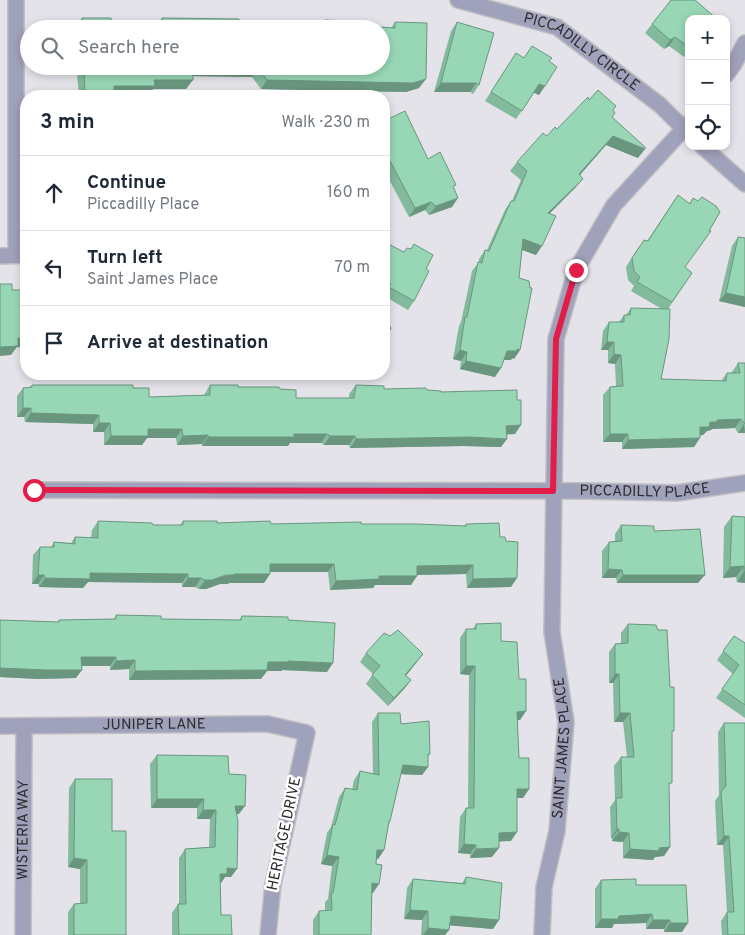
<!DOCTYPE html>
<meta charset="utf-8">
<style>
body{margin:0;font-family:Overpass,sans-serif;background:#f2f2f3;color:#1f2937}
.controls{position:absolute;right:15px;top:15px;display:grid;overflow:hidden;border-radius:10px;box-shadow:0 2px 8px #0003}
.controls button{width:45px;height:45px;display:grid;place-items:center;padding:0;border:0;border-bottom:1px solid #e0e1e3;background:#fff;color:#1f2937;font:25px sans-serif}
.stop{position:absolute;width:15px;height:15px;margin:-11px;border:4px solid #e11d48;border-radius:50%;background:#fff}
.stop.end{background:#e11d48;border-color:#fff;box-shadow:0 1px 5px #0008}
.list{margin:0;padding:0;list-style:none}
h2{display:flex;justify-content:space-between;align-items:center;height:65px;margin:0;padding:0 20px;font-size:21px}
h2 small{font-size:16px;font-weight:400;color:#747a83}
.list li{display:grid;grid-template-columns:32px 1fr auto;gap:15px;align-items:center;box-sizing:border-box;height:75px;padding:0 20px;border-top:1px solid #e0e1e3}
.list b{display:block;font-size:19px;white-space:nowrap}
.list p{margin:0;font-size:16px;white-space:nowrap;color:#747a83}
.list em{font-size:16px;font-style:normal;color:#747a83}
.icon{flex:none;width:28px;height:28px;fill:none;stroke:currentColor;stroke-width:2;stroke-linecap:round;stroke-linejoin:round}
.map{position:relative;flex:none;width:745px;height:935px;overflow:hidden}
.search{position:absolute;background:#fff;box-shadow:0 2px 8px #0003;left:20px;top:20px;width:370px;height:55px;display:flex;align-items:center;gap:12px;box-sizing:border-box;padding:0 18px;border-radius:28px;color:#747a83;font-size:19px}
.panel{position:absolute;background:#fff;box-shadow:0 2px 8px #0003;left:20px;top:90px;width:370px;height:290px;border-radius:20px}
.map>svg:first-child{display:block}
</style>
<div class="map">
<svg width="745" height="935" viewBox="0 0 745 935">
<rect width="100%" height="100%" fill="#e3e3e9"/>
<g fill="none" stroke-linecap="round" stroke-linejoin="round">
<g stroke="#bfbfc4" stroke-width="18">
<g id="street">
<path id="s1" d="M458,0L557,27L660,105L689,134"/>
<path d="M726,75L734,64L745,43"/>
<path d="M702,146L745,184"/>
<path d="M16,255V0"/>
<path d="M0,256L26,255"/>
<path id="s2" d="M34,490L586,491L677,493L745,483"/>
<path id="s3" d="M0,726L268,724L307,733L273,884L268,935"/>
<path id="s4" d="M23,935L24,726"/>
<path id="s5" d="M542,935L544,887L557,831L566,722L552,632L556,339L576,270L614,205L689,123"/>
</g>
</g>
<use href="#street" stroke="#a0a1ba" stroke-width="15"/>
</g>
<path fill="#83b99d" d="M82,18L112,23H158L162,18L239,29H76V27Z
M689,19V52L684,57L669,46L664,49L645,33L652,24Z
M325,20L347,25L391,28L395,22L419,88L406,92L261,89L252,77L193,76L186,89H153L149,95H114V96H79L77,73L60,72V66H381V29H272L277,22H323Z
M457,22L479,85L473,94L470,92H434L451,31Z
M516,53L524,58L549,61L545,86L539,95L534,93L516,119L485,101Z
M613,110L612,118L638,158L606,145L580,175L576,187L550,213L536,255L522,250L519,278L520,350L514,359L512,358L511,360H504L495,377L460,369L461,361L453,359L459,326L461,322L472,271L479,262V259L485,250H487L505,210L511,201H512L521,180L510,171L517,162L557,129Z
M384,121L428,159L454,188L452,207L429,215L425,210L409,217L384,170Z
M678,195L689,204L693,198L685,267L692,273L668,309L661,379L721,381L727,373H732V372L738,363H745V433H738L735,428L712,429L711,430L707,431L703,435H700L694,447L622,449V442H603V395L610,387L616,386L615,364L608,363V350H601L603,331L609,322H619L624,315H626L631,308L662,309L631,291L634,286L628,280L626,267L638,248L647,241Z
M738,237L745,307L719,301L732,246Z
M390,245L426,269L414,301L408,310L384,296V254Z
M32,385L133,388L149,397L204,395L210,385L280,389L296,398H349V394L356,385L384,389L427,390L441,392L515,434H507L501,447L463,446L350,448L349,445H324L321,443H290L288,446H202V444L177,445L176,438H147L142,445H104V432H93V424L25,422L24,417H17V396L23,388L30,387Z
M732,516L745,517V583L737,582L736,577L723,578L724,527Z
M98,521L153,525H180L183,521L217,523L271,524L464,526L466,524L500,537L511,587L467,588L466,574L417,575L411,585H375L373,588L330,590L328,572H270V574L264,583H229L228,584H220L206,589H199L195,587H182V583L88,582L83,588L39,587L38,584H32L33,555L40,547H51L54,542L71,543L75,537L91,538L92,530Z
M621,525L654,531L698,583H617L616,578H602V551L609,542L615,541V534Z
M116,615L161,619L239,620L242,616L288,620L327,672L282,670V671H267L261,679L129,680V669L110,670V666H82L76,678L38,679L0,677V620L58,622L59,620L114,619Z
M476,624L501,641L519,679L526,711L520,720H517L519,758L529,789L523,798H517L511,841H499L492,857L470,858V854L458,853L460,817L466,808H468L469,675L460,674V638L466,629H473Z
M628,624L672,735L669,787L670,847L664,856L655,857L653,860L623,858V842L612,841V838H611L610,807L615,800L614,766L621,757H627L623,722H614L613,683H609V652L615,644L621,643V633Z
M734,636L745,643V718L716,698L733,674L717,660Z
M366,653L423,654L406,676L411,680L404,689L388,706L366,684L373,674L360,662Z
M378,713L401,724L430,754L428,757V767L422,775L401,774L390,821L389,824L384,850L378,859H376L373,893H372L371,935H313V920L319,911H325V902L328,899L332,866L321,864L327,833L331,827L339,797L345,788L352,790L354,780L360,771L373,774L372,722Z
M724,723L745,935H722L721,921L727,912L723,845H717L715,801L719,795L718,732Z
M157,755L229,774L239,814H237L231,877H225L221,883H220L221,915L232,935H172V913L178,904H179V858L185,849L209,847L210,819H197V808H151L150,764Z
M75,779L112,831L126,935H68V912L74,904L80,903V869L68,867L69,788Z
M466,877L493,929L449,925V930L445,935H421L422,920L404,919L407,888L413,879L462,883Z
M601,880L636,885L682,932H664V929H646V923L614,924L612,928H595V889Z"/>
<path fill="#6a967f" d="M675,37L669,46L664,49L670,40Z
M64,66H82L77,73L60,72Z
M193,67L258,68L252,77L186,76Z
M426,79L419,88L406,92L261,89L267,80Z
M154,80H193L186,89H153L149,95H108L114,86Z
M441,83H476L470,92H434Z
M539,84L545,86L539,95L533,92Z
M613,136L645,149L638,158L606,145L573,183L579,174Z
M583,179L576,187L542,221L548,213Z
M458,198L452,207L429,215L436,206Z
M431,202L425,210L409,217L415,208Z
M523,239L542,246L536,255L517,248Z
M726,293L745,297V307L719,301Z
M391,329L385,338L384,339V333Z
M18,338L26,339V348L17,347L11,355L0,356V347Z
M607,342H614L608,350H601Z
M517,349L520,350L514,359L512,358L511,360H501L507,351Z
M460,350L467,352L461,361L453,359Z
M614,354L621,355L615,364L608,363Z
M466,361L501,368L495,377L460,369Z
M23,408H31L24,417H17Z
M31,413L99,415L93,424L25,422Z
M741,419L735,428L712,429L711,430L707,431L703,435L694,436L700,427L710,422L717,420Z
M99,423H110L104,432H93Z
M744,424L745,433H738Z
M521,425L515,434L500,435L506,426Z
M148,429H182L176,438H147L142,445H104L111,436Z
M294,434H327L321,443H290L288,446H202L208,437Z
M610,434H628L622,442H603Z
M208,435L202,444L177,445L183,436Z
M330,436H355L349,445H324Z
M469,437L507,439L501,447L463,446L350,448L356,439Z
M700,438L694,447L622,449L628,440Z
M270,564H334L328,572H264Z
M473,565L466,574L411,575L417,566Z
M744,566L736,577L723,578L730,567Z
M608,569L622,570L616,578H602Z
M744,571L745,572V583L737,582Z
M90,573L188,574L182,583L88,582L83,588L39,587L45,578Z
M234,574H270L264,583H229L228,584H220L206,589H199L205,580Z
M38,575H44L38,584H32Z
M623,575H705L698,583H617Z
M379,576H417L411,585H375L373,588L330,590L336,581Z
M188,578H201L195,587H182Z
M517,578L511,587L467,588L473,579Z
M423,654L416,663L399,684L405,675Z
M81,657H116L110,666H75Z
M135,660L129,669L110,670L116,661Z
M288,661L333,663L327,672L282,670V671H267L261,679L129,680L135,671Z
M466,666H475L469,675L460,674Z
M0,668L82,670L76,678L38,679L0,677Z
M615,674H619L613,683H609Z
M411,680L404,689L388,706L394,698Z
M526,711L520,720L511,721L517,712Z
M620,713H630L623,722H614Z
M403,765L428,767L422,775L397,774Z
M517,789H529L523,798H511Z
M157,799H204L197,808H151Z
M235,806H245L239,814H229Z
M203,810H216L210,819H197Z
M617,829H619L612,838H611Z
M517,832L511,841L492,842L499,833Z
M619,832L629,833L623,842L612,841Z
M724,836H729L723,845H717Z
M464,844L476,845L470,854L458,853Z
M670,847L664,856L655,857L653,860L623,858L630,849Z
M499,848L492,857L470,858L476,849Z
M377,850H384L378,859H370Z
M327,855L339,857L332,866L321,864Z
M74,858L87,860L80,869L68,867Z
M227,868L237,869L231,877H225L221,883H214L220,874Z
M372,883L379,884L373,893L366,892Z
M410,910L428,911L422,920L404,919Z
M652,914L646,923L614,924L612,928H595L601,919L619,916Z
M451,916L499,920L493,929L445,925Z
M653,920H670L664,929H646Z
M670,923H688L682,932H664Z
M428,928L449,930L445,935H423Z"/>
<path fill="#98d7b6" stroke="#6a967f" d="M671,0H695L717,19H689V47L675,37L670,40L652,24Z
M82,18H111L112,23H162V18L239,19V29H81Z
M325,20L347,21V25L395,28V22L427,23L426,79L413,83L267,80L258,68L193,67V80H154L155,86H114V96H85L84,66H381V29H277V22H325Z
M457,22L494,33L479,85L476,83H441Z
M532,46L552,58L549,61L557,67L545,86L539,84L522,111L491,92L516,53L524,58Z
M598,90L616,106L613,110L615,113L612,117L645,147V149L613,136L579,174L583,179L548,213L556,216L542,246L523,239L519,278L529,281L530,288H532L520,350L517,349V351H507L501,368L466,361L467,352L460,350L465,317H467L478,262L482,263L485,250L489,251L511,201H514L527,171L517,162L543,133L547,136L555,127L557,129L588,97L589,100Z
M405,111L428,159L440,152L456,185L453,186L458,198L436,206L431,202L415,208L388,157L384,159V121Z
M678,195L690,204L693,198L698,201L702,197L716,206L720,212L709,231H711L685,267L692,273L672,302L637,282L640,277L634,271L632,258L644,240L648,241Z
M738,237L745,238V297L726,293Z
M414,244L433,255L426,269L429,271L414,301L387,286L391,284L384,279V255L390,245L404,252L407,248L411,249Z
M0,284H12V290H26V339L18,338V346L0,347Z
M631,308L670,309L669,339L661,379L726,381L727,373H740L738,363H745V424L741,419L717,420V422H710L709,427H700V438L628,440V434H610V387L623,386L621,355L614,354V342H607L609,322H624V315H630Z
M384,311L391,329L384,333Z
M32,385H133V388H149V397L210,395V385H238V387H279L280,389L296,390V398H354L356,385L384,386V389L426,388L427,390L441,391V392L517,390V400H521V425L506,426L507,439L469,437L356,439L355,436H330L327,434H294V437H208V435L183,436L182,429H148V436H111L110,423H99V415L31,413V408H23V388L32,387Z
M732,516L745,517V572L744,571V566L730,567Z
M98,521L152,523L153,525H183V521H217V523L270,521L271,524L361,522V524H417L466,526V524L499,523L500,537H505L506,541L518,542L517,578L473,579V565L417,566V576H379V579L336,581L334,564H270V574H234V575H226L212,580H205L201,578H188V574L90,573V579L45,578L44,575H38L40,547H54V542L75,544V537L98,538Z
M621,525L654,526V531L700,529L705,575H623L622,570L608,569L609,542L622,541Z
M116,615L161,616V619L241,620L242,616L288,617V620L335,623L333,663L288,661V662H268L267,670L135,671V660L116,661V657H81L82,670H45L0,668V620L59,622V620L116,619Z
M501,623V641L517,642L519,679H526V711L517,712L519,758H529V789H517V832L499,833V848L476,849V845L464,844L466,808H474L475,666H466V629H476V624Z
M628,624L656,625L658,630H667L670,687H674V731H672V783H669L670,847L659,848V851L630,849L629,833L619,832V829H617L616,798H622L621,757H634L630,713H620L619,674H615V644L628,643Z
M398,630L423,654L405,675L411,680L394,698L372,675L380,666L366,653L384,633L390,636Z
M734,636L745,643V705L722,689L739,665L723,651Z
M378,713H400L401,724L429,721L430,754H428V767L403,765L390,821H389L384,850H377L376,864L382,865L379,884L372,883L371,935H319V911L332,910L331,893H333L339,857L327,855L333,824L335,825L345,788L357,790L360,771L379,775Z
M724,723H745V935H728L727,912H734L729,836H724L721,792L726,786Z
M157,755L228,756L229,774L246,775L245,806H235L238,821L237,869L227,868V874H220L221,915H231L232,935H179L178,904H186L185,849L215,847L216,810H203L204,799H157Z
M75,779H112V831H126V935H74V904L87,903V860L74,858Z
M466,877L502,883L499,920L451,916L449,930L428,928V911L410,910L413,879L465,884Z
M636,879V885H686L688,923H670V920H653L652,914L619,916L618,919H601V880Z"/>
<g fill="none" stroke-linecap="round" stroke-linejoin="round">
<path stroke="#e11d48" stroke-width="6" d="M34,490L553,491L556,339L576,270"/>
</g>
<g text-anchor="middle" dominant-baseline="central" stroke-width="5" stroke-linejoin="round" paint-order="stroke">
<g font-size="15" fill="#2d2d2f" stroke="#fff">
<text stroke="none"><textPath href="#s1" startOffset="136">PICCADILLY CIRCLE</textPath></text>
<text stroke="none"><textPath href="#s2" startOffset="611">PICCADILLY PLACE</textPath></text>
<text stroke="none"><textPath href="#s3" startOffset="154">JUNIPER LANE</textPath></text>
<text stroke="none"><textPath href="#s5" startOffset="189">SAINT JAMES PLACE</textPath></text>
<text stroke="none"><textPath href="#s4" startOffset="105">WISTERIA WAY</textPath></text>
<text transform="translate(285 834) rotate(-78)">HERITAGE DRIVE</text>
</g>
</g>
</svg>
<div class="controls">
<button>+</button>
<button>−</button>
<button><svg class="icon" aria-label="locate" viewBox="0 0 24 24"><circle cx="12" cy="12" r="6"/><path d="M12 2v4M12 18v4M2 12h4M18 12h4"/></svg></button>
</div>
<div class="stop" style="left:34px;top:490px"></div>
<div class="stop end" style="left:576px;top:270px"></div>
<div class="search"><svg class="icon" aria-label="search" viewBox="0 0 24 24"><circle cx="10" cy="10" r="6"/><path d="M15 15l6 6"/></svg>Search here</div>
<section class="panel">
<h2>3 min<small>Walk · 230 m</small></h2>
<ul class="list">
<li><svg class="icon" aria-label="ahead" viewBox="0 0 24 24"><path d="M12 20V5M6 11l6-6 6 6"/></svg><div><b>Continue</b><p>Piccadilly Place</p></div><em>160 m</em></li>
<li><svg class="icon" aria-label="left" viewBox="0 0 24 24"><path d="M17 20v-9H6M10 6l-5 5 5 5"/></svg><div><b>Turn left</b><p>Saint James Place</p></div><em>70 m</em></li>
<li><svg class="icon" aria-label="arrive" viewBox="0 0 24 24"><path d="M6 21V4h12l-3 4 3 4H6"/></svg><div><b>Arrive at destination</b></div></li>
</ul>
</section>
</div>
